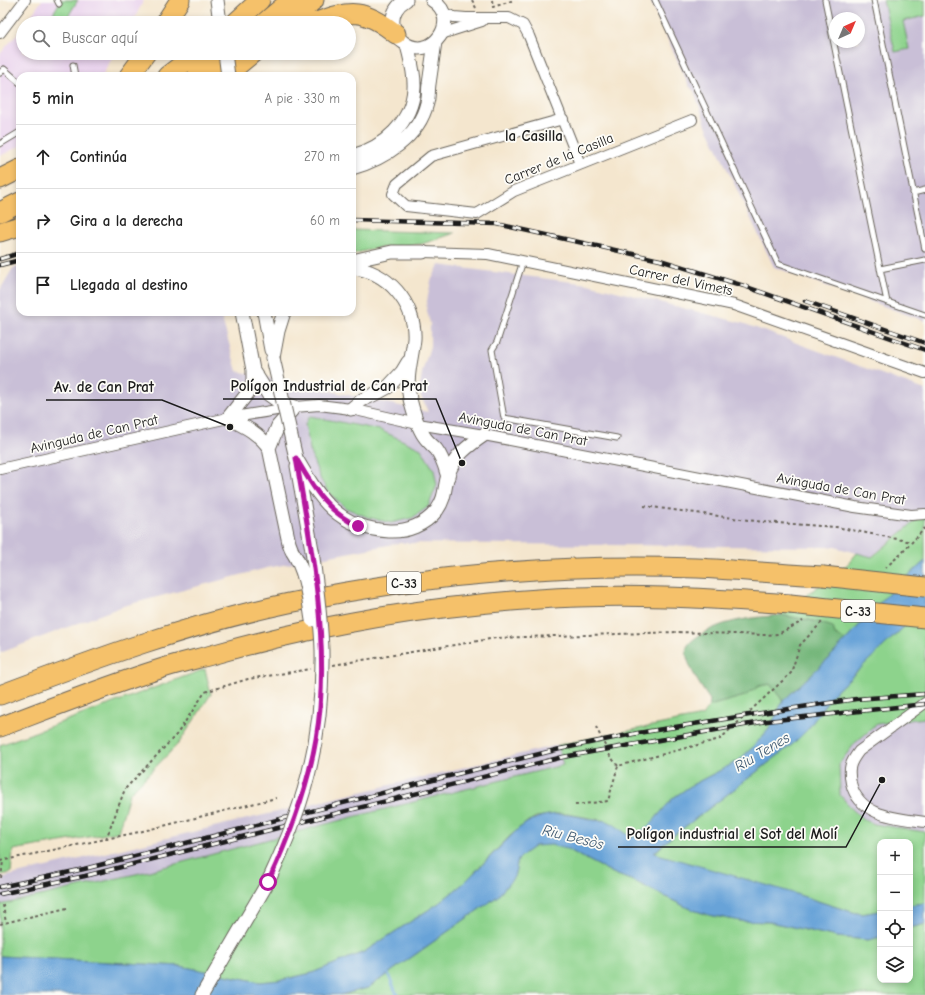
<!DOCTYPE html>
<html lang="es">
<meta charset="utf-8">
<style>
body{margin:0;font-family:"Comic Neue",sans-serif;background:#f2f2f2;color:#222}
.controls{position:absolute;right:12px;bottom:12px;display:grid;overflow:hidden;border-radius:8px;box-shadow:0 2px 6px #0003}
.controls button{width:36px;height:36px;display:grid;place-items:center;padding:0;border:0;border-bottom:1px solid #e0e0e0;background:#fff;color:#222;font:20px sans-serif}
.compass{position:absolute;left:829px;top:12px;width:36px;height:36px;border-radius:50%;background:#fff;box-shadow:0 2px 6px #0003;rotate:44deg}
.stop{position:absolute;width:12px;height:12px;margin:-9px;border:3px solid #b5179e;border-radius:50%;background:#fff}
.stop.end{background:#b5179e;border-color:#fff;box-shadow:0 1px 4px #0008}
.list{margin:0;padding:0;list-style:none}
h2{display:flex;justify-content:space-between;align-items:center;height:52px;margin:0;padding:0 16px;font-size:17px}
h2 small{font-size:13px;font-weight:400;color:#767676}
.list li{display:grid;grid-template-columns:26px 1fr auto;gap:12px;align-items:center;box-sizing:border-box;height:64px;padding:0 16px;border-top:1px solid #e0e0e0}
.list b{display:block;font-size:15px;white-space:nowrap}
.list em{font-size:13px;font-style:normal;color:#767676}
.icon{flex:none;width:22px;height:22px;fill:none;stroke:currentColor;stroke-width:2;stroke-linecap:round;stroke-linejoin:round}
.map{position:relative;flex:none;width:925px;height:995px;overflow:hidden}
.search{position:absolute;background:#fff;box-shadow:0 2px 6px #0003;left:16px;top:16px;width:340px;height:44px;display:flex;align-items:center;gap:10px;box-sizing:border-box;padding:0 14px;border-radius:22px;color:#767676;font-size:15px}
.panel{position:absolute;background:#fff;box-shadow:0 2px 6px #0003;left:16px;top:72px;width:340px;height:244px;border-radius:12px}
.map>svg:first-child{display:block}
</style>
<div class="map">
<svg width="925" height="995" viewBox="0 0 925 995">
<rect width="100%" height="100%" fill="#fdfcf7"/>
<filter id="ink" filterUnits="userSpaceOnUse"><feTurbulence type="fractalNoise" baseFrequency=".025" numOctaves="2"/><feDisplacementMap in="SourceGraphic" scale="8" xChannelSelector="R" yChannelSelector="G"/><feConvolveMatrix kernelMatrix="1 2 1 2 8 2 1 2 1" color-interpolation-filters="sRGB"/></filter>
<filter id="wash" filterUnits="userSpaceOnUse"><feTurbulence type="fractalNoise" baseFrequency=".012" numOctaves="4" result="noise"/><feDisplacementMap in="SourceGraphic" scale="16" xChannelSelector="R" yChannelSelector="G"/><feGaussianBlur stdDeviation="0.9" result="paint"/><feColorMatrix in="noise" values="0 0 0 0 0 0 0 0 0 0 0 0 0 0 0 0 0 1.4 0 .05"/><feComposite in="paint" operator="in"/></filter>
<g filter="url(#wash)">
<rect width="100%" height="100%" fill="#f4e6ce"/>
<path fill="#e9d2ed" d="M42,0H144L132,23H26Z
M23,27V53H115L102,76H20V146L0,156V54Z"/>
<path fill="#c9bfd7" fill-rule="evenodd" d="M650,0H925V321L774,267L706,125L694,91L689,86ZM835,18H859V42H835Z
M439,265L588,284L742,323L925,390V513L871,557L835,547L399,543L267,568L123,606L0,653V290L13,268L20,267V312H220L237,371L428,412L419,392L422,373L430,346V324L426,306L431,281Z
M925,718V832L874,824L863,819L853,810L840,795L839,764L855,743L877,724Z
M558,745L563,765L353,817L149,871L0,905V878Z"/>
<path fill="#8dd38c" stroke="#547854" d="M61,0H78L64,23L51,17Z
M883,0H925V16L903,21L909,49L895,52Z
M352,230L455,233L422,244L377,248L352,254Z
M310,416L380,430L421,449L434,470L437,485L428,507L412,518L391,523L367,517L346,508L329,493L321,480L311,455L305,424Z
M925,513V561L887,595L846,640L835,635L814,621L780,615L848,564L857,553L872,557Z
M925,607V718L877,724L855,743L839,764L840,795L853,810L863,819L874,824L925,832V903L910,905V842H880V911L862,914L852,912L802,896L654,854L669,839L793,744L808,729L831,696Z
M205,669L211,694L179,743L129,794L118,832L13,850L11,873L0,875V745Z
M770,684L783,701L769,729L753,747L738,761L692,785L673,798L650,825L632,838L607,821L567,814H556L536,817L527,822L510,836L464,883L439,903L364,952L312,973L281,980L260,982L180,966L0,956V905L149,871L353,817L563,765L558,745L702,716L709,706L744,696L759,686Z
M551,844L567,849L615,874L636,882L690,909L709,915L740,921L770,922L837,937L868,940L880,937V980H910V928L925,924V995H340L368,988L498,896L514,877L518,860L525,853L535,846Z"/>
<path fill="#72b578" stroke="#47684a" d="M780,615L814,621L833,627L835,635L846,640L832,655L783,701L770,684L759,686L745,696L709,706L710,700C703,690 682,659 687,647C691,637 718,625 728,623C745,618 763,617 780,615Z"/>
<path fill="#68a3d8" stroke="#42607a" d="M925,561V607L831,696L808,729L793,744L669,839L654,853L780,889L852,912L862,914L880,911V937L868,940L837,937L770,922L740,921L709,915L690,909L636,882L615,874L567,849L551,845L535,846L525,853L518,860L514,877L498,896L368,988L340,995H0V956L180,966L260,982L281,980L312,973L364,952L439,903L464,883L518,829C543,809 566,813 594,820C598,821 603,820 607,821C614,823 626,834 632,838L650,825L673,798L692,785L738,761L753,747L769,729L783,701L832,655L887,595Z
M925,903V924L910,928V905Z"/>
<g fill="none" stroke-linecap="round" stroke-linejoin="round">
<path stroke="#68a3d8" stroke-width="3" d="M387,971L397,995"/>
</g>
</g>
<g filter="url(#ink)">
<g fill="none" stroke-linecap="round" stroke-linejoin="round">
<g stroke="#68635a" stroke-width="7">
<path id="service" d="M57,0L59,4
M655,0L778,264L925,315
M825,0L887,302
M874,0L925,249
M73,65L75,76
M0,73L4,69L20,83
M0,144L20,132
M913,193L925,190
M523,261L497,342L492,350L504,418L617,438
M880,269L925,260"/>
</g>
<g stroke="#68635a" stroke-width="12">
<path id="minor" d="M443,13L454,17L466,18H509L523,25L529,36L580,164
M0,33L25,0
M441,34L482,21
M563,119L431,156L397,184L393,194L406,206L477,214L514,191L692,120
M423,252L488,254L734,305L925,373
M0,469L228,418L295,407L319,405L351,409L418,424L484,435L855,507L911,515L925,514
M925,703L859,751C850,763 848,768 851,783C859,817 897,818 925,822"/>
</g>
<g stroke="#68635a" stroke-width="15">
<path id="tertiary" d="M217,0L220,23
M406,0C397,5 392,14 393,23C393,31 397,38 403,42C431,64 463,19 432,0
M352,156C384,148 412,122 414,88C415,73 410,58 407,45
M352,168C384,159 419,137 427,103C429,97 428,90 429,84C431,70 433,56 435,42
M352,261L392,252H423
M352,268C387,270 416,304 414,339C412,359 405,378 410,399C413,411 417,426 424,436C427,441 432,445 436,449C443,458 445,467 448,477
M242,312L253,370V383L247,394L228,418C244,426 259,433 269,448L289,543L292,551
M264,312L271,350
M273,358L278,331L284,312
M253,370L268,394L279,402L295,407
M351,409L362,400L379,392L388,387L402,372L408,362
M269,448L278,426L292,410
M296,458C320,499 337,528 389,531C407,532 425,525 437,510C446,497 444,488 448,475C454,456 468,446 484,435
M297,466L312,550
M202,995L268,882"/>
</g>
<g stroke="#68635a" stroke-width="21">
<path id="motorway" d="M165,23L180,0
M235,23L260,0
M264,23L291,0
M288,23L314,0
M314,23C351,9 365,9 396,34
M129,76L146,53
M167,76L197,53
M197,76L227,53
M225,76L253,53
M0,179L20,169
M0,212L20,202
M0,232L20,226
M0,695C95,659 190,624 289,603C423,575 560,563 697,568C739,570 781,574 823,576
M0,727C53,707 106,686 160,669C178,663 197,659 215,654C321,624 429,606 539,599C622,593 707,598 790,604"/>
</g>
<path stroke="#68635a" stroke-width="2" stroke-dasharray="3 3" stroke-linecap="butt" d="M472,0L476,8
M492,0L493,7L514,0
M644,506L763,522L836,527L912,542
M885,568L901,554L925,528
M333,665L496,638L677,632L765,635L778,634L803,621
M596,727L610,756L618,766
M575,805L608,801L618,766L720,739L791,673L800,645L822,622
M106,839L125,789L177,734L205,692L248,679L311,669
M0,861L139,832L276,798
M1,878L3,861
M3,905L6,923
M0,924L67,908"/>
<use href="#service" stroke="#fff" stroke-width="5"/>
<use href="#minor" stroke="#fff" stroke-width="10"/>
<use href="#tertiary" stroke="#fff" stroke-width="13"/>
<use href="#motorway" stroke="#f5c16b" stroke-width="19"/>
<g stroke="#1c1c1c" stroke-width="4.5">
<path id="rail" d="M352,220L497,224L660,260L744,286L925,350
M0,259L20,253
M0,265L20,260
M805,301L925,343
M0,887L84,869L449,776L560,749L638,733L768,712L856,699L925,694
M0,894L85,876L563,757L767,721L925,704"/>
</g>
<use href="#rail" stroke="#fdfcf7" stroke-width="3" stroke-dasharray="9" stroke-linecap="butt"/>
<g stroke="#68635a" stroke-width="15" stroke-linecap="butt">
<path id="tertiary-bridge" d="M225,53L228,76
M273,358L296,458
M292,551C306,572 308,595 312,620
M268,882C277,862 287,841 294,820C314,767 323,707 322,650C321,616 316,583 312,550"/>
</g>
<g stroke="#68635a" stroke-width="21" stroke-linecap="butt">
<path id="motorway-bridge" d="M823,576L925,587
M790,604L925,618"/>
</g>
<use href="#tertiary-bridge" stroke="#fff" stroke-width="13"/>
<use href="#motorway-bridge" stroke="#f5c16b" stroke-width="19"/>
</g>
</g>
<g fill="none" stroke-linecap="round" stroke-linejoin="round" filter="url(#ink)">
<path stroke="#b5179e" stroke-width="5" d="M268,882C294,827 315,769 320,708C327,624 310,541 296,458C313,487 326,511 358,526"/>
</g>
<g text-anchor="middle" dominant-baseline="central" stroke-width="3.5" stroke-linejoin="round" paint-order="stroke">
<g fill="#fdfcf7" stroke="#605f5e" stroke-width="1">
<rect x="387" y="572" width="34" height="22" rx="3"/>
<rect x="841" y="600" width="34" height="22" rx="3"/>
</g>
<g font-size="13" font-weight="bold" fill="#1c1c1c">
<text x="404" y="583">C-33</text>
<text x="858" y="611">C-33</text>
</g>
<g font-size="14" fill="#1c1c1c" stroke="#fdfcf7">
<text transform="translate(559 159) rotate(-22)">Carrer de la Casilla</text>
<text transform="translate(681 280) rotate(12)">Carrer del Vimets</text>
<text transform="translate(523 429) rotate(11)">Avinguda de Can Prat</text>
<text transform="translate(94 434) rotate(-13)">Avinguda de Can Prat</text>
<text transform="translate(841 489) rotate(10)">Avinguda de Can Prat</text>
</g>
<g font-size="15" font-weight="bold" fill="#1c1c1c" stroke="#fdfcf7">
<text x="534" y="136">la Casilla</text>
</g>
<g font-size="15" font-style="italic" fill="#3e5971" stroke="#fdfcf7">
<text transform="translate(762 752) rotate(-31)">Riu Tenes</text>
<text transform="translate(573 837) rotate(14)">Riu Besòs</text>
</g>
</g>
<path fill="none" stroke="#1c1c1c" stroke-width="1.5" d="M462 463L436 399H223M230 427L162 400H46M882 780L846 847H618"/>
<g fill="#1c1c1c" stroke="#fdfcf7" stroke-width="1.5">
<circle cx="462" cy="463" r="4"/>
<circle cx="230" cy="427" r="4"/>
<circle cx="882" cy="780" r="4"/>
</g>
<g font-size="15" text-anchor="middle" font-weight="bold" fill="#1c1c1c" stroke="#fdfcf7" stroke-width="3.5" stroke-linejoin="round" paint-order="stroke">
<text x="329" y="391">Polígon Industrial de Can Prat</text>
<text x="104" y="392">Av. de Can Prat</text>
<text x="732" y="839">Polígon industrial el Sot del Molí</text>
</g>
</svg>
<div class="controls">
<button>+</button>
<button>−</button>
<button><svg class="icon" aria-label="locate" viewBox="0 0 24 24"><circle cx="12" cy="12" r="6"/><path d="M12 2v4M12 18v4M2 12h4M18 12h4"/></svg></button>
<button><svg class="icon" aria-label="layers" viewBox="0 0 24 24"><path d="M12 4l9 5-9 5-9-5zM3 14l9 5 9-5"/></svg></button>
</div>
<svg class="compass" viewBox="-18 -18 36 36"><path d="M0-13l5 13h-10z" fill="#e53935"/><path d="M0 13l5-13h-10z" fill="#767676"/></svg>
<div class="stop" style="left:268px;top:882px"></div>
<div class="stop end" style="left:358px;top:526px"></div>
<div class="search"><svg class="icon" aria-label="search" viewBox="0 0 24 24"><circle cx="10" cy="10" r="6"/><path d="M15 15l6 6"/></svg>Buscar aquí</div>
<section class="panel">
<h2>5 min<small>A pie · 330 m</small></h2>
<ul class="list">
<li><svg class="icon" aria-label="ahead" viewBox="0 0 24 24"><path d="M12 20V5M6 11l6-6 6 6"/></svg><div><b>Continúa</b></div><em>270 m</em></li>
<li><svg class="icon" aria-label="right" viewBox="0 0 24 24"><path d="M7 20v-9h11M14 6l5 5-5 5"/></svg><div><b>Gira a la derecha</b></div><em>60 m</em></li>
<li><svg class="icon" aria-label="arrive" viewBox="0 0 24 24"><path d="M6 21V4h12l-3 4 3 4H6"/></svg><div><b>Llegada al destino</b></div></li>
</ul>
</section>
</div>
